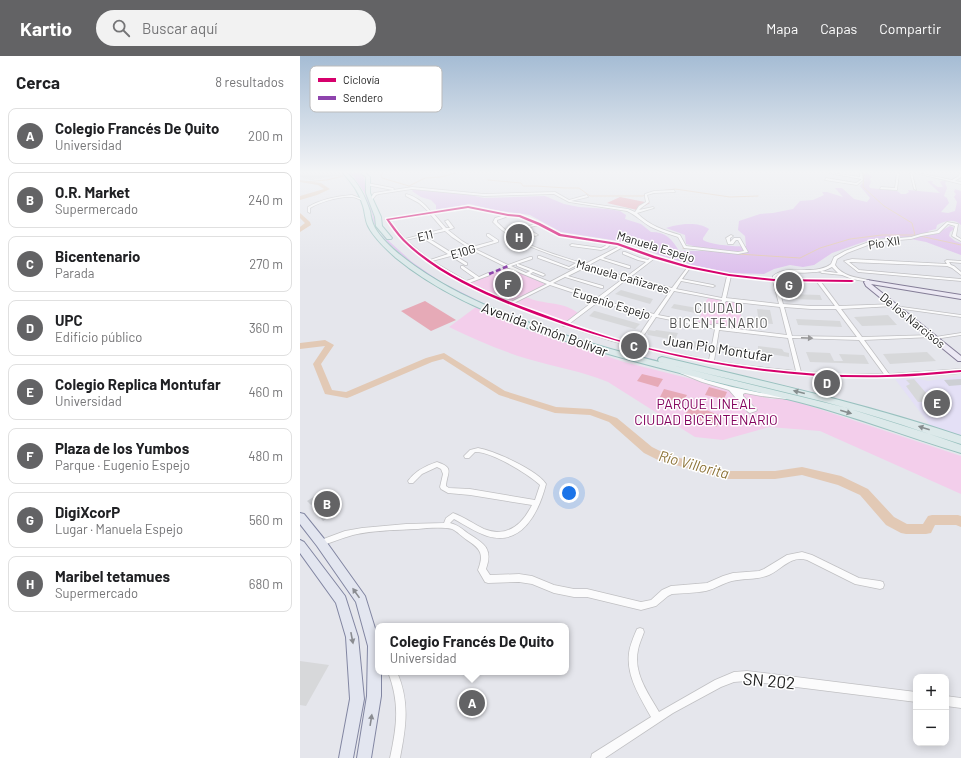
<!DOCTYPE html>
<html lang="es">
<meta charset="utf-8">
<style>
body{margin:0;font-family:Barlow,sans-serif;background:#f2f2f2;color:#202124}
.controls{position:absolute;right:12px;bottom:12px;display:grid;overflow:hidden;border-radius:8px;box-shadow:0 2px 10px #0003}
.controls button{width:36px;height:36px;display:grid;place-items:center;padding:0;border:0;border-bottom:1px solid #e0e0e0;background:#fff;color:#202124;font:20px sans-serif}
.you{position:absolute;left:269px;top:437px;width:14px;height:14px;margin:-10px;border:3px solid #fff;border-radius:50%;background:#1a73e8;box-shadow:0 0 0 6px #1a73e833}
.badge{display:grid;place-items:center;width:26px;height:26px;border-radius:50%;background:#636365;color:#fff;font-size:13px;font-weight:700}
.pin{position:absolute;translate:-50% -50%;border:2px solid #fff;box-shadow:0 1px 4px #0006}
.popup{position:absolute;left:75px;top:567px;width:194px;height:52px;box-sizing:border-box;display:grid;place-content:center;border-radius:8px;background:#fff;filter:drop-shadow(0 1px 3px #0005);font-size:13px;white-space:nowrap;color:#757577}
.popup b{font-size:15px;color:#202124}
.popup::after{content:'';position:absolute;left:50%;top:100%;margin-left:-8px;border:8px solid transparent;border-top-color:#fff}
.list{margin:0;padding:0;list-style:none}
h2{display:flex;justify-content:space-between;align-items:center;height:52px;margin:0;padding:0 16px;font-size:17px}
h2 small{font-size:13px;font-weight:400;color:#757577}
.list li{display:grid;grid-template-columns:26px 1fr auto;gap:12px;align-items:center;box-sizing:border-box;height:56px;margin:0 8px 8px;padding:0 8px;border:1px solid #e0e0e0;border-radius:8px}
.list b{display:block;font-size:15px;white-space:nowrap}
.list p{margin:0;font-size:13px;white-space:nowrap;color:#757577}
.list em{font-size:13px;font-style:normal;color:#757577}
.icon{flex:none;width:22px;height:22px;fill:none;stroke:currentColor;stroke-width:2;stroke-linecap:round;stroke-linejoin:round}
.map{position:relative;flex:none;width:661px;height:702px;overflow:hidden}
header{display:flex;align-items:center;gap:24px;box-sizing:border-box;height:56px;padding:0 20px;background:#636365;color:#fff}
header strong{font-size:19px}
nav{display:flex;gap:22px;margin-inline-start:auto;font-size:14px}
.search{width:280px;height:36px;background:#f2f2f2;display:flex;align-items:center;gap:10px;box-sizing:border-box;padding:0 14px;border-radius:22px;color:#757577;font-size:15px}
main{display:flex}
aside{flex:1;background:#fff}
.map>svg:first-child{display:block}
</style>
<header>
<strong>Kartio</strong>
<div class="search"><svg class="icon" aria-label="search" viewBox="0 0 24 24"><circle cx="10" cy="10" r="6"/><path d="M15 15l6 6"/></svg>Buscar aquí</div>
<nav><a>Mapa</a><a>Capas</a><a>Compartir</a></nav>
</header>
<main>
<aside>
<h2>Cerca<small>8 resultados</small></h2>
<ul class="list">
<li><span class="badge">A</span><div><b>Colegio Francés De Quito</b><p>Universidad</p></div><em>200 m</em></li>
<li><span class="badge">B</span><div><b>O.R. Market</b><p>Supermercado</p></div><em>240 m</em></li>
<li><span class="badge">C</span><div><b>Bicentenario</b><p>Parada</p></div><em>270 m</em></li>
<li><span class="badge">D</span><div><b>UPC</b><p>Edificio público</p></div><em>360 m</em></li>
<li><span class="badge">E</span><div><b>Colegio Replica Montufar</b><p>Universidad</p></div><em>460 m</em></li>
<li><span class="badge">F</span><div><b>Plaza de los Yumbos</b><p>Parque · Eugenio Espejo</p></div><em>480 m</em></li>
<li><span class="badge">G</span><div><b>DigiXcorP</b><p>Lugar · Manuela Espejo</p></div><em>560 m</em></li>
<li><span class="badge">H</span><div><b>Maribel tetamues</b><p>Supermercado</p></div><em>680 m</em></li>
</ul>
</aside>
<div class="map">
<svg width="661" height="702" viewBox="0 0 661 702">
<rect width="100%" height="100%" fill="#e5e6ec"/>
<path fill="#d7d8db" d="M0,117H40L45,120H34L11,124L0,121Z"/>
<path fill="#e4e0f6" d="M661,320V380L630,369L595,323L615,322L628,325Z"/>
<path fill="#dec1ed" d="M48,117H59L64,120L66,136L76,168L79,173L90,186L112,206L141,226L187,249L239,270L308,292L548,351L661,387V389L322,297L252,276L185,250L140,227L110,206L88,187L74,168L72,158L64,136L54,121Z
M563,117H570L569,118L572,121L570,123L571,126L569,130L570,132L597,135L601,138H606L609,136L608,134L640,137L628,126V125H633L632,127L638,131H643L640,126L641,125L648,124L645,127L647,132L644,140L647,142L649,147L641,156L648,157L655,155L657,146L654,141L656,138L654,136L655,133L661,135V169C654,162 645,165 637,169L636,173L628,175L633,179L650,170L653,171L654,173L650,176L649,180L655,185L661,187V199L626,186L601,181L572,183L532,197L514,209L503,211L490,209L474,213L464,218L430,217L392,209L359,199L331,187L261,176L230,159L193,154L170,148L136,155V149L131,144L121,141L112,135L113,134H120L166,138L184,142L245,140L264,148L279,151L308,153L320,155L326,159L325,163L341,168L351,176C366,176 372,183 379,195H411L386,188L385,179L366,172C378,168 398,165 409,173L403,182V184C411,189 436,191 446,190L445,180L438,174L439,165L460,158L473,157L493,153L500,145L513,144L524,139L522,136H527L543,141L535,132H542L554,143L567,146L570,142L560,130L565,124L562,121Z"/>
<path fill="#f3ceeb" d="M208,211L247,229L211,246L169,227Z
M226,241C243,249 263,245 278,257L265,266L214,247Z
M408,242L441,247V273L420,270L421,269L414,268L413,269L397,267L405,250H403Z
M176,251L228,274L324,306L471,343H485L504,348L661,400V438L520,375L469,371L423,384L395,381L308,326C282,315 255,311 228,303C201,295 174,283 149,271Z"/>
<path fill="#e6aab7" d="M320,141L350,147L337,154L307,147Z
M125,245L156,264L131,275L101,255Z
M342,318L363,323L358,331L337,325Z
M409,331L427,336L424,343L405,339Z
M364,333L387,339L382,347L360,341Z
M393,349L424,361L416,371L385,358Z"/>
<path fill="#d7d8da" d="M321,234L353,243L350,248L315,238Z
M488,238L520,239L522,244L490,243Z
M374,248L403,253L400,258L371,252Z
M457,253L470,254L473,268L459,267Z
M294,255H295L340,268L335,273L289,260Z
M588,259L597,269L562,270L554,261Z
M496,263L540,265L542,271L498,269Z
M348,274L355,275L356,274L378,277L375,284L348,279L347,277Z
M382,283L410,288L408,294L379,289Z
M421,289L450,293L449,300L419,296V294H416L417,291H420Z
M458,290L482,293L484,296L489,297V301L458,296Z
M506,296L530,297L534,305H543L539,298L564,299L569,308L510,306Z
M627,296L636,305L590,308L583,298Z
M614,323L633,345L618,346L606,330L610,328L606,324Z
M0,605L29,609L6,650L0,649Z"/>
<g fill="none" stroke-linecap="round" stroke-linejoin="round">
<path stroke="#e2c9b5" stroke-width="1" d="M83,117L81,119L82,122L109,130L125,122L141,121L156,117
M188,124L221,127L223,130C242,129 260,133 279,132L290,140H343L347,138
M4,126L27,124L43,120
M361,135L375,133L430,141L458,140
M620,180L661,189
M383,192L424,196
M438,198L500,202L520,192L550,183L582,179H615L612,167L584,150L563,131L564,117"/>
<path fill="#e2c9b5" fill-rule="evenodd" d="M0,124L21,127L30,133L17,139L0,144V140L24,133L18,129L0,126Z
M0,157L10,166L11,169L0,176V171L5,167L0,162Z
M25,284L34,289L21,308L32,334L46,336L126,302L144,297L205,335L256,351L291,353L317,362L352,391L366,398L425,415H475L502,411L541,420L568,433L594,461L607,468H623L628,460L632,459H658L661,460V471L656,469H635L631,477L626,478H606L601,477L586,469L560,439L538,429L502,419L475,423H425L358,404L344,397L309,366L290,359L255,357L199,339L143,303L132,306L50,341L47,342L25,338L13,308L25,290L0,293V287Z"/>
</g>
<path fill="#cdcfd4" d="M661,323V329L649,330L644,324Z
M23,435L37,452L32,455L34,458L23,465L17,458L24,454L17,445L11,449L7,445Z"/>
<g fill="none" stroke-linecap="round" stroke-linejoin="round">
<g stroke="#c0c0c3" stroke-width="1.5">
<path id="street" d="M529,117H532L560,121V117H562L563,124L557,129L525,124L526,122L556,127L561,124V123Z
M597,117H599L597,134L580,133L581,131L595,132Z
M610,117H612L616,134L614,133Z
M616,117H618L652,124L659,120L660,117H661V121L655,125L661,126V128Z
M67,127L93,132L94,133L93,134L66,129Z
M112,131L184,138L255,136L269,144L287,139L288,141L271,145L328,153L335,156L339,150L346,146L345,141V138L354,135L374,134L375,136L354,137L347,139L349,146L341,152L339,154L353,151L354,152L337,157C350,170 363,174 380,179L386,190L438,196L444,195L438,184H436L433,188H428L426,182L431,179L433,180L430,182V186L434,182H440L448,196L438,198L384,192L378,181C369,178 359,175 351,171C342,166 336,159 327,155L269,146L254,138L184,140L112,133L79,138L76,139L72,144L70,143L74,137Z
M106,138C116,140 125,148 131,156L168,150L208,158L220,159L240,167L261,178L318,187L323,189L325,188L327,189L326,190C347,197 369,205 391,210C418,216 445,220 473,223V220C485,210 504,216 519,213C524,212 527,211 531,208L534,201L545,195L574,184L611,181L621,178L637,175L647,166L658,168L656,180L661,183V185L652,180L655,170L648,168L639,177L621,180L611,183L576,186L547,197L537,203L535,209C542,220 557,222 569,224V226L552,223L542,219L522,217L520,216L522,215L538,217L532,211C518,219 500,216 485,217L480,218L476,221V223L553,224V226H521L539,250L595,248V250H594L541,253L562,281L633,279H635V281L661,277V279L635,283H633V281L564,284L589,318L661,313V317C637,319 613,321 588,321C504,324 418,312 336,291H332V290L312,285L266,270H263V269L211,249H209L208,248C171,232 132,214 103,185C96,178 91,170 85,163L129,156L119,147L106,140ZM168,152L205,159L195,162L193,166C215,189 247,197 276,207L269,211L240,200H238V202L269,213L279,208L282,209L250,226L230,218L233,216L243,220L245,219L244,218L218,208H217V210L230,215L226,217L211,210L232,203V201H230L208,209L175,193L198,186V184L189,178H187V180L194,185L172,191L162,185L148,174L154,172L148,164L145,165L150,172H146L133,157ZM130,158L143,173L105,183L89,164ZM206,160L218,161L236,168L221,172L235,180L238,179L226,172L239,169L259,180L308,187L305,190L301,192L272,188L270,189L271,190L301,194L307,192L311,188L320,190L285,208C254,198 220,190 197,166V164L206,161ZM145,175L152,181L169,192L152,197L128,182H126V184L148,198L130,204L106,184ZM323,191L351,201L348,204L340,202L325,196H323V198L338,204L346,206L326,221L289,209L300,203L328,212H330V210L303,202ZM172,194L206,211L247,228L211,246L169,227L190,219V217H188L179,221L163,210H161V212L175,222L166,225L132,205L151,200L165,209H167V207L154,199ZM355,202L387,212L372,232L329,222ZM286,211L324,222L297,242L253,227L265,221L301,232H303V230L268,220ZM390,212L427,220L422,242L376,233L381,225L413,231L415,230L413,229L382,223ZM431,220L473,225L479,248L426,242ZM327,223L371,234L354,258L301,244ZM477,225L517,226L535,250H511L483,248ZM250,229L295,244L265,267L214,247ZM374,235L422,244L421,247L423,248H424L426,245L480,251L487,279L420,271V269L418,268H416V270L358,259ZM298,246L352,260L334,287L315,283L269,268ZM484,251L511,253H536L557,281L492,280ZM356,261L415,273L409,304L359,294L338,288ZM419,274L488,282L496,315L449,310L414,305ZM492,282L559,284L584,318H541L501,316Z
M52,139L65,144L64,145C60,144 56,141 51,141C40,140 20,146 10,152V157L8,156V151C21,143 37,140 52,139Z
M552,203L647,208L645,205L647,204L661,205V207L649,206L651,209L654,210L661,216V219L652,212L647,210L549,206L559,214L661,223V225L558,216L544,205Z
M602,251L661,259V261L603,253L601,252Z
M382,314L406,324L432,331L461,337L486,339L489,341L486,343L461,340L445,337L443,338V340L457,354L456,355L450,357L448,356L429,334L402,326L380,317L379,316L380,315Z
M178,392C195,395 237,414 246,428C239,456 222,491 187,480C175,476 165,469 154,463L150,467C159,469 163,474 169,478C185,488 193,493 186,513L190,519L219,518L232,520L254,529L274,533H287L341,546L351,544L362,534L371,530L407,527L423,520L433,517L459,515L464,513L487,499L502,496L512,499L559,522L580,525L583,526L584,529L583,532L580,533L555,528L507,504C491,499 482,513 469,519C457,524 444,522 432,525C423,527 415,533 406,535C395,537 383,537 372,538L368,540L356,550L341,554L287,541H274L254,537L232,528L219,526L188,527L185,526L178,514C184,498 181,493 167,484C162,481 157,475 152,473C143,471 127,472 118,473C97,474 74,474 53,479C42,482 32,486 21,490L18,489L17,487L18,485L45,475L62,472L106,468L144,467L146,462L153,457C164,461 174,468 184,473C207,482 222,469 232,449L170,439L148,437L141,433L140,431L143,418L141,413L137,411L122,418L113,427H109L108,425C115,415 125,410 137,406C155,412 147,416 146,430L149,432L170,433L235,444L240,429C228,418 191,395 175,396L169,402H165L164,400L170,394Z
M340,572L343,573L344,576C342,582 339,588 338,594C333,617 348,637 359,656L415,624L434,616L447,615L616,636V646L447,625L434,626L421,631L373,657L305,702H291L292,698L351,661C340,641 326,620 329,597C330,589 334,580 337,573Z
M88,616H97C110,646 106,671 100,702H90C97,670 100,647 88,616Z
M646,640L661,642V652L646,650Z"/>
</g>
<g stroke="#847d97" stroke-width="2">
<path id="secondary" d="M567,224L661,239V243L571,228L661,300V305H658L566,230L564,226Z"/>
</g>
<g stroke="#8286a2" stroke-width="2">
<path id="primary" d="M0,457L4,458L25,484L65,540L78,582V616H81V640L71,702H57L67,640L68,590L56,546L17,490L0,468Z
M0,484L4,486L45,540L58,581L64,643L53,702H39L50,643L46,581L36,547L0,497Z"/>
</g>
<g stroke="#99c1bf" stroke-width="2">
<path id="highway" d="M43,117H47C59,127 65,140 70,155C71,161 72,167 75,172C84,187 101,200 115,210C153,237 197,255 241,271C325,301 413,318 501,340C555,353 608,370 661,389V397C607,381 554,360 499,346C410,324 320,305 233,274C185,256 136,235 96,202C86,193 74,182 68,170C65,164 65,156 63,150C59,136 52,127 43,117Z
M61,117H65L70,121V137L81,161L82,170L92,182L91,183H87L76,170L75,161L66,137V121Z
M362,301C463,325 563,347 661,380V388L547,352L359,306L358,304L359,302Z"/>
</g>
<use href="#street" fill="#fbfbfc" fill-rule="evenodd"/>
<use href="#secondary" fill="#ece9f4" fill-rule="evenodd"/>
<use href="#primary" fill="#e3e6f0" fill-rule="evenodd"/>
<use href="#highway" fill="#dce9ea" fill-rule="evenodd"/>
<path stroke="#8e44ad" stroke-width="2.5" stroke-dasharray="5 2.5" stroke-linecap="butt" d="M189,218L208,210"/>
<g stroke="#fff" stroke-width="3">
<path id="cycleway" d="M168,150L208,158L220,159L240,167L261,178L318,187L355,200L389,210L429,218L474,223L552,224L554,225L552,226L474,225L429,220L388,212L353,202L317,189L259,180L238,169L219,161L208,160L168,152L89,164C94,170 98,177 104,183C138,217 192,240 237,256C263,266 289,275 315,283C403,308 496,321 588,319C612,318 637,316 661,314V316C636,318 612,321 587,321C467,324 349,300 237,259C191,242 138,220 103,185C96,178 91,170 86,163Z"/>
</g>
<use href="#cycleway" fill="#d6006c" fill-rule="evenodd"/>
</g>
<defs><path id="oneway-solid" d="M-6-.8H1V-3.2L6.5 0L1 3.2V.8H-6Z"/></defs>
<use fill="#979798" href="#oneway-solid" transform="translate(507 282) rotate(3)"/>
<g fill="#868d8e">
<use href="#oneway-solid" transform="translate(499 336) rotate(-166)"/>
<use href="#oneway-solid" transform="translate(546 356) rotate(16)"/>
<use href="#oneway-solid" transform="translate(624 372) rotate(-162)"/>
</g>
<g fill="#8a8c91">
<use href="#oneway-solid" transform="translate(56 537) rotate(-125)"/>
<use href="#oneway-solid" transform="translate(52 582) rotate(79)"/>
<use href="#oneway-solid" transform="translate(71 664) rotate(-81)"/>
</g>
<linearGradient id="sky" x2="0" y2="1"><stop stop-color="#a5bcd4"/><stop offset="0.54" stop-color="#f3f4f6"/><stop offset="1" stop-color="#f3f4f6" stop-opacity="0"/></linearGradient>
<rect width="661" height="215" fill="url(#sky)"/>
<g text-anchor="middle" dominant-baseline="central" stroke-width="3" stroke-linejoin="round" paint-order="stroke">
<g font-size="12" fill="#1d1d1d" stroke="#fff">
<text transform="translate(125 179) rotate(-13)">E11</text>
<text transform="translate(584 186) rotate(-9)">Pío XII</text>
<text transform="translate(356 190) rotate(17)">Manuela Espejo</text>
<text transform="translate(163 195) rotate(-16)">E10G</text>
<text transform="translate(323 220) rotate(16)">Manuela Cañizares</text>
<text transform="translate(312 247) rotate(17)">Eugenio Espejo</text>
<text transform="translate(613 264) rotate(39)">De los Narcisos</text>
</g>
<g font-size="13" letter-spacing="1" fill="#505050" stroke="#fff">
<text x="419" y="252">CIUDAD<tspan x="419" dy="15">BICENTENARIO</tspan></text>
</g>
<g font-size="14" fill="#1d1d1d" stroke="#fff">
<text transform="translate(245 273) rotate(20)">Avenida Simón Bolívar</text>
<text transform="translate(418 292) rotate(9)">Juan Pio Montufar</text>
</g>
<g font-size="14" fill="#84025e" stroke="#fff">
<text x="406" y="347">PARQUE LINEAL<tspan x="406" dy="16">CIUDAD BICENTENARIO</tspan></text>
</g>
<g font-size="15" font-style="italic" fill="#8c7336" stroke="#fff">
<text transform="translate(394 408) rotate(15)">Río Villorita</text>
</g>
<g font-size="17" fill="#1d1d1d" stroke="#fff">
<text transform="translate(469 624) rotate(5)">SN 202</text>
</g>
</g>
<rect x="10" y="10" width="132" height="46" rx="6" fill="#fff" stroke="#bbb" stroke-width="1"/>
<rect x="18" y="22" width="18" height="4" fill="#d6006c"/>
<rect x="18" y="40" width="18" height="4" fill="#8e44ad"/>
<g font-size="11" fill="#1d1d1d">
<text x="43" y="28">Ciclovía</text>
<text x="43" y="46">Sendero</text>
</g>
</svg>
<div class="controls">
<button>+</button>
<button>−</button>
</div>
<div class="you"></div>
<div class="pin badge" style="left:172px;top:647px">A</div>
<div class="popup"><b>Colegio Francés De Quito</b>Universidad</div>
<div class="pin badge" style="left:27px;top:448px">B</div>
<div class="pin badge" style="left:334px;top:290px">C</div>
<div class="pin badge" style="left:527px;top:327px">D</div>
<div class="pin badge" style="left:637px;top:347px">E</div>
<div class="pin badge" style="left:208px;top:228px">F</div>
<div class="pin badge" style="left:489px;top:229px">G</div>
<div class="pin badge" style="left:219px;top:181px">H</div>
</div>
</main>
